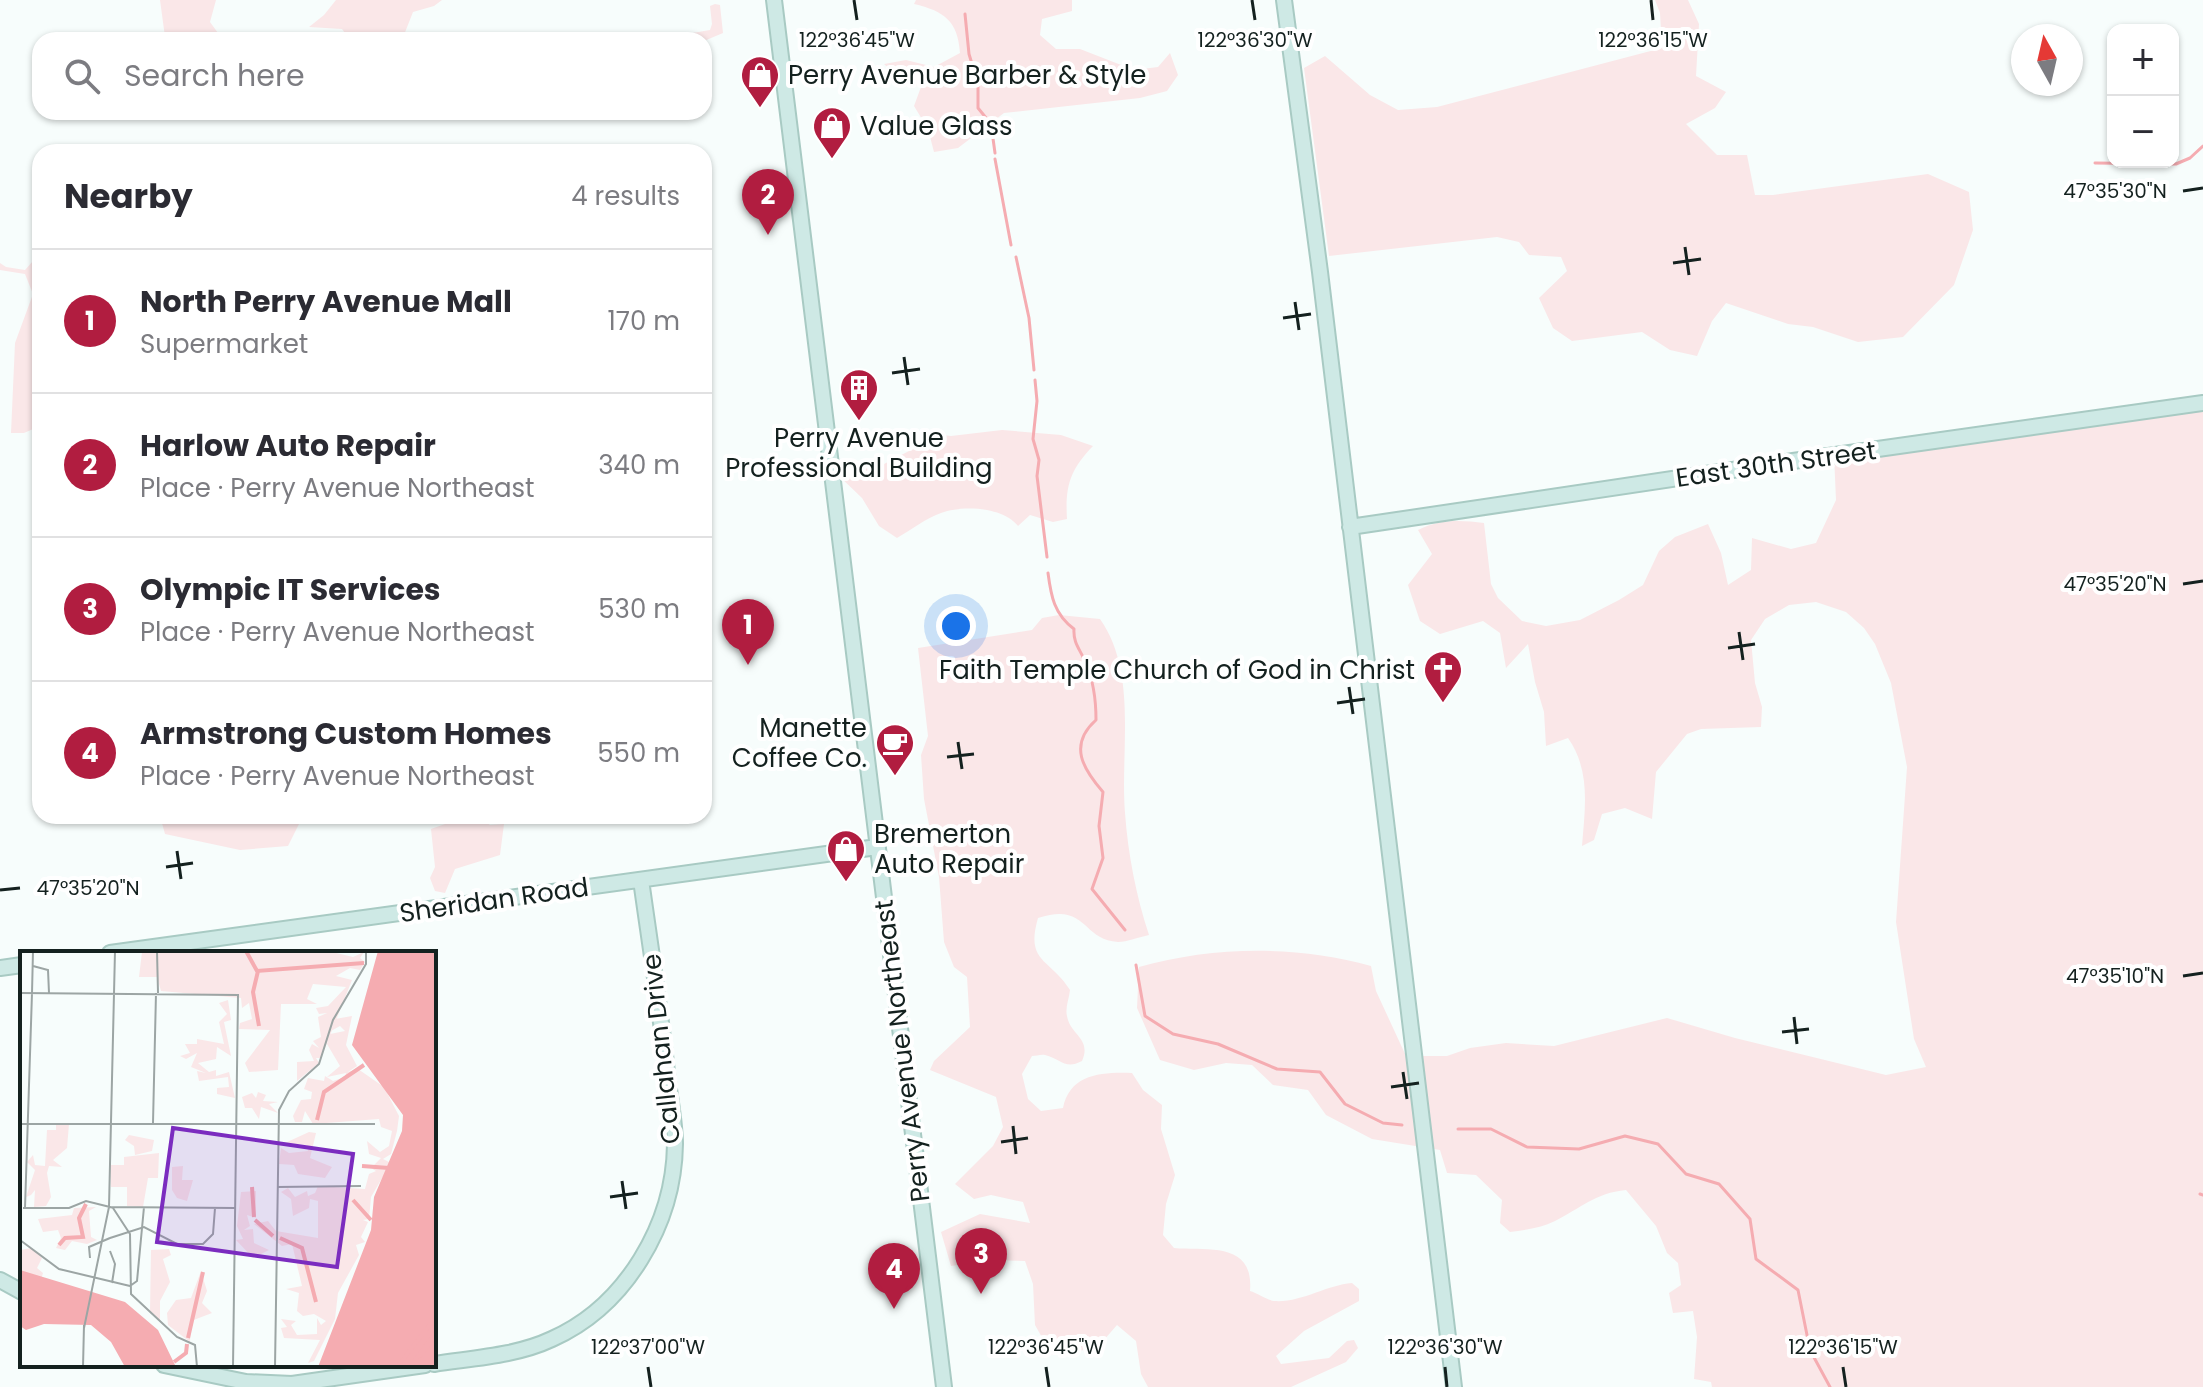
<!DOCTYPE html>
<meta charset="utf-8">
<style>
body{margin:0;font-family:Poppins,sans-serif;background:#f7f7f7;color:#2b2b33}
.controls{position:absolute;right:24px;top:24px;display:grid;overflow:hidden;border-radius:16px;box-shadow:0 2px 6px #0004}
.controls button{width:72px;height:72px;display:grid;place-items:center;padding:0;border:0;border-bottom:2px solid #e1e1e2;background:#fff;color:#2b2b33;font:40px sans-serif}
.compass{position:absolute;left:2011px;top:24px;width:72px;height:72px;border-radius:50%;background:#fff;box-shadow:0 2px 6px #0004;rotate:352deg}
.you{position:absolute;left:956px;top:626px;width:28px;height:28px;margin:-20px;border:6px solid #fff;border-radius:50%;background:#1a73e8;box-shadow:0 0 0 12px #1a73e833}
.badge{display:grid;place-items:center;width:52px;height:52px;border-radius:50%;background:#b11d40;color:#fff;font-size:26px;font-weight:700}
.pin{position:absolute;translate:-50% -66px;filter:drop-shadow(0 2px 4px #0008)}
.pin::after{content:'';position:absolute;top:42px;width:28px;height:24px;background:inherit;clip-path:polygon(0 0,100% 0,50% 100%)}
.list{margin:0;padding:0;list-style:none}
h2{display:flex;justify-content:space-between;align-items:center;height:104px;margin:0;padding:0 32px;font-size:34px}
h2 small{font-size:26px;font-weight:400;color:#7c7c81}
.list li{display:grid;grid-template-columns:52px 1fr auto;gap:24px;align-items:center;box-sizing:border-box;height:144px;padding:0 32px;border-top:2px solid #e1e1e2}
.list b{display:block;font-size:30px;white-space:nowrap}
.list p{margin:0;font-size:26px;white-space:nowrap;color:#7c7c81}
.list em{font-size:26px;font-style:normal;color:#7c7c81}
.icon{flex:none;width:44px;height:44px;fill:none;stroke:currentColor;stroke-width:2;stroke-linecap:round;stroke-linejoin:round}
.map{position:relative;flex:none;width:2203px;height:1387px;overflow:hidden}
.search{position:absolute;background:#fff;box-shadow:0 2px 6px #0004;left:32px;top:32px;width:680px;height:88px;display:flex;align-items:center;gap:20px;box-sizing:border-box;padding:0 28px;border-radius:24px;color:#7c7c81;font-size:30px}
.panel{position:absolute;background:#fff;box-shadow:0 2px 6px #0004;left:32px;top:144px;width:680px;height:680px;border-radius:24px}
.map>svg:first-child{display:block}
</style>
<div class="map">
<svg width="2203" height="1387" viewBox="0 0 2203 1387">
<rect width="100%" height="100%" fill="#f7fdfc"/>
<path fill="#fae7e8" d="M160,0H216L210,22L218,33L227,36L224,40H160L165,37Z
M336,0H442L434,6L413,12L402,40H350L342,29L309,27L324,15Z
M916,0H1072V11L1042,19L1040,35L1056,49H1080L1134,70L1158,67L1170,53L1178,75L1167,91L1140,98L1004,113L958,148L934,152L928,129L914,106L921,87L901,80L884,64L906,60L934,67L960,53C958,21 944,11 914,4Z
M1655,0H1688L1699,24L1696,76L1726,92L1715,108L1686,124L1717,155H1747L1755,195H1773L1928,174L1969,192L1973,230L1954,285L1903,337L1858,342L1813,327L1788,324L1726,303L1712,321L1697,356L1670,350L1642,332L1572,341L1553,328L1539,298L1567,271L1561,257L1529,255L1519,242L1497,237L1329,256L1304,68L1325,56L1370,95L1398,110L1437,107L1662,48L1660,13Z
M715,4L720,5L723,33L704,41L652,40L710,30L712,24L710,6Z
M40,253V426L24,433H11L15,343L33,294L25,274L0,270V263L6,267L25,270Z
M2203,403V1387H1712L1711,1382L1694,1379L1697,1337L1693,1311L1673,1313L1669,1293L1681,1285L1678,1263L1667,1253L1656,1226L1626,1190C1595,1193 1581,1208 1555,1221C1541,1228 1525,1230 1510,1232L1500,1223L1502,1200L1476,1175L1447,1173L1440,1150L1372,1139L1326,1115L1308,1090L1273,1085L1252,1065L1226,1063L1194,1070L1160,1060L1137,1008L1139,967C1213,946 1297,945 1371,966L1376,991L1406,1056H1447L1470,1048L1506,1043L1554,1046L1667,1018L1735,1038L1886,1075L1926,1067L1914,1039L1896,922L1907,767L1891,683L1875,644L1864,628L1846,612L1816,602L1789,605L1765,619L1751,640L1755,683L1762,707L1761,727L1701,729L1687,734L1656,772L1652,819L1625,808L1602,814L1594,840L1582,846C1585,808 1591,771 1568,738L1546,746L1544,712L1535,682L1528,644L1506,668L1500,633L1483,621L1440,634L1420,621L1408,585L1432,554L1418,530C1439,519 1461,520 1484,523L1491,584L1498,598L1522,621L1546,626L1580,620L1619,600L1643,585L1659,551L1675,537L1708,524L1721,553L1728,585L1751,570L1752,538L1791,549L1816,543L1836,500L1834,455Z
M1002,430L1061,435L1093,446C1070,470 1065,486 1067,519L1053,522L1030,515L1018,526C1003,507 963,505 941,513C926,518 911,530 897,538L879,526L862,498L838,475L884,464L909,451L910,431L951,436Z
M1059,615L1100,619C1138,673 1120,751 1125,813C1128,854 1136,896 1149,935C1139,937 1127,942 1118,942C1081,940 1088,902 1038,918C1025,963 1050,958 1070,990C1069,999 1065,1008 1067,1016C1070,1035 1092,1038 1082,1061C1065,1070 1061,1059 1045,1055C1041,1054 1036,1056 1032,1056L1022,1074L1028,1099L1041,1111L1063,1108C1070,1074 1101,1072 1132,1073L1143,1090L1162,1105L1161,1129L1175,1175L1166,1204L1163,1235L1174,1248C1208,1251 1254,1241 1250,1291C1257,1293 1267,1300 1274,1301C1301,1303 1326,1285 1352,1283L1359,1289V1301L1304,1331L1276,1356L1281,1364L1329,1358L1347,1341L1354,1340L1358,1348L1346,1362L1291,1387H1148L1141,1374L1136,1341L1117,1325L1097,1348L1052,1355L1035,1325L1033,1284L1025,1261L990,1260L951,1266L941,1232L980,1214L1030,1223L1023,1202L991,1195L974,1199L955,1184L993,1146L1003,1127L996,1097L930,1070L934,1061L970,1027L967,977L954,967L944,942L939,877L924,799L921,755L928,736L918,648L1032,630L1042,618Z
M160,816H303L288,846L240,850L165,834Z
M477,816L490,825L504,824L500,855L455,869L445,893L435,891L430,878L435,867L431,829L459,819Z"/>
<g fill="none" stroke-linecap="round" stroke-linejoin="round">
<path stroke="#f5acb1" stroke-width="3" d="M965,14L969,54L978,84V108L991,124L995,153
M995,159L1011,245
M2095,163L2176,164L2190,158L2203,146
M1016,257L1029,318L1034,370
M1035,380L1037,401L1033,439L1039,460L1037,476L1047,557
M1048,573C1051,596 1054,614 1074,629C1073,644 1081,650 1086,664C1094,682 1096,700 1096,720C1068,745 1083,769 1103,792L1099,826L1103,858L1092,889L1125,930
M1136,965L1145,1016L1173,1034L1218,1044L1277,1069L1320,1072L1345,1104L1383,1123L1402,1125
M1458,1129H1491L1527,1147L1579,1149L1625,1136L1658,1144L1686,1174L1719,1184L1750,1219L1756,1259L1798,1290L1810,1350L1830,1387
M2200,1194L2203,1195"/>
<g stroke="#a8cac3" stroke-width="18">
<path id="secondary" d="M774,0L944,1387
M1284,0L1320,272L1454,1387
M1350,527L1793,461L2203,403
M110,953L877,847
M0,968L22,965
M0,1280L22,1292
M434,1364C473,1358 516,1356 552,1339C626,1306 674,1224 675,1144C675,1120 669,1095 667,1072C660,1008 650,944 641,880
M164,1365L246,1382L292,1384L425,1365"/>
</g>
<use href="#secondary" stroke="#cee9e5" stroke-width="14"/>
</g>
<path fill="none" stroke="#14211f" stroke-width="3" d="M854,0L857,20M1252,0L1255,20M1651,0L1653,20M2183,191L2203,188M1685,247L1689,275M1673,263L1701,259M1295,302L1299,330M1283,318L1311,314M904,357L908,385M892,373L920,369M2183,584L2203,581M1739,632L1743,660M1728,648L1755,644M1349,687L1353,714M1337,703L1365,699M958,742L962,769M947,757L974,754M177,851L181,879M166,867L193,863M0,890L20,888M2183,976L2203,973M1794,1017L1797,1044M1782,1032L1809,1029M1403,1072L1407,1099M1391,1087L1419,1083M1013,1126L1016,1154M1001,1142L1028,1138M622,1181L626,1209M610,1197L638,1193M648,1367L651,1387M1046,1367L1049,1387M1445,1367L1447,1387M1843,1367L1846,1387"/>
<defs>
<g id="shop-pin" transform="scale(2)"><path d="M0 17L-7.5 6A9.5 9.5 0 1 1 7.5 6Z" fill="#b11d40" stroke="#fff"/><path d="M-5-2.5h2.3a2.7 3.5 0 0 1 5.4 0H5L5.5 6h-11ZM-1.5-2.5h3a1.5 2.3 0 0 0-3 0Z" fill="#fff"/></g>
<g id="building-pin" transform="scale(2)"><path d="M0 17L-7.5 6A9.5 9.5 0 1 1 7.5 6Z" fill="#b11d40" stroke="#fff"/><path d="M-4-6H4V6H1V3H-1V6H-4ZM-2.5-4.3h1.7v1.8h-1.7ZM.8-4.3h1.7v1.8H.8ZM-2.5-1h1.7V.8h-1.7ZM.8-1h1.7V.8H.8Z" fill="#fff"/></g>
<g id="church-pin" transform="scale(2)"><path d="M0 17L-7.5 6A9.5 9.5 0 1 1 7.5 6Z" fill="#b11d40" stroke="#fff"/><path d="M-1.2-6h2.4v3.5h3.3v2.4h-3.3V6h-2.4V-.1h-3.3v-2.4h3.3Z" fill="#fff"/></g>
<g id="cafe-pin" transform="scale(2)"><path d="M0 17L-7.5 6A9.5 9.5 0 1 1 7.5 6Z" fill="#b11d40" stroke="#fff"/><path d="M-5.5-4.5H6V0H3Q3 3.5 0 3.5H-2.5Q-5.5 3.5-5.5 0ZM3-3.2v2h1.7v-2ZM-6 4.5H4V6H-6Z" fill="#fff"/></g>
</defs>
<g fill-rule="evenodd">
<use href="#shop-pin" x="760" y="75"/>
<use href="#shop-pin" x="832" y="126"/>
<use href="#building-pin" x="859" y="388"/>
<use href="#church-pin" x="1443" y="670"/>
<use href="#cafe-pin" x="895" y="743"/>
<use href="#shop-pin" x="846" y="849"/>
</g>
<g text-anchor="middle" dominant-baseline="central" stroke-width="8" stroke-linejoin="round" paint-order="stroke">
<g font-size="26" fill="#14211f" stroke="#fff" text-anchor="start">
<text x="788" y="75">Perry Avenue Barber &amp; Style</text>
<text x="860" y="126">Value Glass</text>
<text x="859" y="438" text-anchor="middle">Perry Avenue<tspan x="859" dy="30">Professional Building</tspan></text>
<text x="1415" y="670" text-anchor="end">Faith Temple Church of God in Christ</text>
<text x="867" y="728" text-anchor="end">Manette<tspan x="867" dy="30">Coffee Co.</tspan></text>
<text x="874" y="834">Bremerton<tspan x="874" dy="30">Auto Repair</tspan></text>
</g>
<g font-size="26" fill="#14211f" stroke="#fff">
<text transform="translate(1776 464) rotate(-8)">East 30th Street</text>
<text transform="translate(494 900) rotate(-8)">Sheridan Road</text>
<text transform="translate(661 1049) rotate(-96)">Callahan Drive</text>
<text transform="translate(902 1051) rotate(-97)">Perry Avenue Northeast</text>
</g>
</g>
<g transform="translate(20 951)">
<rect width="416" height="416" fill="#f7fdfc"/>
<path d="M115,0H308L333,6L344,1L340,7L345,11L340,19L330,17L316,25L332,29L301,107H296L299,112L277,130V111L294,110L289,99L292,93L299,97L293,90L301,86L298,66L307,62L299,63L296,57L308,55L326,36L293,33L287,48L297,53H261L258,119L229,121L225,112L250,79L219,78L220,72L232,68L229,52L222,57L221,47L141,40L137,26H119L122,1ZM208,49L211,69L204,71L211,105L197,96L196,108L178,112L189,121L196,119V125L209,121L215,147L197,143V137L209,136L208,126L179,130L177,120L186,122L171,116L177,102L166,108L160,105L170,102L165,93H177V88L204,93L199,71L207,63L199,52ZM332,65L326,94L337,115L328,121L338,118L364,136L379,165L377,180L371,203L363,208L371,212L351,246L349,268L343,269L348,271L341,286L345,291L336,294L339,304L318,342L315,368L294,410L288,412L300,389L264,387L261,377L267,376L261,368L276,370L271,374L277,384L297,383V367L301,374L306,370L294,363L283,365L277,360L279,342L266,338L282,335L272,293L262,295L234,273L248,270L256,280L298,287V250L290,248L289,257L273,265L271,248L261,241L268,237L275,246L287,240L288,245L295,242L298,235L345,238L349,223L356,220L351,217L361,207L349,203L347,190L360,201L369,195L372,180L361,176L359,168L293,173L285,160L282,171H275L273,165L281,149L291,148L292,141L284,138L288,127L304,130L305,125L313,130L325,126L326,122L307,126L320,115L307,93L310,83L325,80L320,75L311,80L315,68ZM238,141L246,144L243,150L258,151L249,153L258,162L241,156L239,168L232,157H225L222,146L232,142L236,147ZM36,173H49L47,197L33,209L42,216L29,215L27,222L31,246L26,255L14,256L15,239L11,244L6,246L15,219L7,211L13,204L15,214L25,215L27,179H36ZM289,181L296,182L290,207L312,216L305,227L278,223L274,214L259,213L261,197L269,202L288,200L287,194L265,192ZM109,184L134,189L132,200L115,204L114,195L105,189ZM139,202L138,227H128L123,256L107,255V236H91L90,214H104V206ZM163,215L162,229H173L167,250L157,247L152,239V216ZM236,240V267L227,264L230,275L224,279L233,278L234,292L249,299L233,307L216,289L223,288L217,275L221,241ZM76,256L69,260L71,286L77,289L67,293L52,290L45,299L36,297L41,287L38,279L23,281L18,268L52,264L54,257ZM12,297L22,307L17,317L23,322L21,329L0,319V299ZM149,298L151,304L143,308L150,331L140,350V370L130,362L131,299ZM181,320L187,340L182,352L192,362L171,370L170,391L148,374L147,362L156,349L171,347Z" fill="#fae7e8"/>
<path d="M358,0H416V416H298L351,279L354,246L382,180L383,164L332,94ZM0,319L105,351L138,379L156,416H105L91,391L71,374L24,373L6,379L0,375Z" fill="#f5acb1"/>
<path fill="none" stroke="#f5acb1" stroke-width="4" d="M226,0L237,20L344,12M238,20L233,41L239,75M297,169L304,141L344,114M342,215L369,217M232,236L234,266M333,249L351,269M235,269L253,285M260,287L282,297L296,351M39,294L45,287L63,286L59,267L66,253M168,387L183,321M399,406L416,385M154,411L166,402L167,393M377,416L416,366M390,416L416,381"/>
<path fill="none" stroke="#9ca5a4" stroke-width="2" d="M137,0L138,42M13,15L28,19L29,42M0,42L218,44L213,416M12,42L13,0M133,172L136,42M0,173H355M257,236L341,235M89,256L215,257M3,257H49L66,250L94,257M5,257L12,42M93,257L110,283L111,343L157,386L175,394L177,416M90,287L124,276L157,293H183L193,283L195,257M0,289L39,318L110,335M90,300L95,313L92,332M70,307L69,296L90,287M110,335L117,330L124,256M64,377L89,256L95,0M63,416L64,374M255,416L259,159L269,140L299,113L313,69L346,13V0"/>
<path fill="#7b2cbf" fill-opacity="0.15" stroke="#7b2cbf" stroke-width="4" d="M153,177L333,203L317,316L137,291Z"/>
<rect width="416" height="416" fill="none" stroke="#14211f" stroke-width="4"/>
</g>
<g font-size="20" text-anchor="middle" fill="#14211f" stroke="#fff" stroke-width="8" stroke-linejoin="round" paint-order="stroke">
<text x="857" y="47">122°36'45"W</text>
<text x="1255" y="47">122°36'30"W</text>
<text x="1653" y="47">122°36'15"W</text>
<text x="2115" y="198">47°35'30"N</text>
<text x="2115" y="591">47°35'20"N</text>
<text x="88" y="895">47°35'20"N</text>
<text x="2115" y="983">47°35'10"N</text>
<text x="648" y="1354">122°37'00"W</text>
<text x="1046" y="1354">122°36'45"W</text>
<text x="1445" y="1354">122°36'30"W</text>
<text x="1843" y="1354">122°36'15"W</text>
</g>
</svg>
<div class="controls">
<button>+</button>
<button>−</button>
</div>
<svg class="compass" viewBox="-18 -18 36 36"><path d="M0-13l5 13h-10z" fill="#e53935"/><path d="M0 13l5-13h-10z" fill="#7c7c81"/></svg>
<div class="you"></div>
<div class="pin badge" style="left:748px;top:665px">1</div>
<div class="pin badge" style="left:768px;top:235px">2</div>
<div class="pin badge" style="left:981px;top:1294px">3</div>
<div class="pin badge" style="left:894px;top:1309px">4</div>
<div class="search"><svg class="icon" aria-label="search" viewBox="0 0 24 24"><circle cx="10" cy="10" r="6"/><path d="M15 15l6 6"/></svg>Search here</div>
<section class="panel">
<h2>Nearby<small>4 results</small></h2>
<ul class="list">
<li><span class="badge">1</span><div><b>North Perry Avenue Mall</b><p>Supermarket</p></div><em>170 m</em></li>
<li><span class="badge">2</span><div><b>Harlow Auto Repair</b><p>Place · Perry Avenue Northeast</p></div><em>340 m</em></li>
<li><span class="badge">3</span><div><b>Olympic IT Services</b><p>Place · Perry Avenue Northeast</p></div><em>530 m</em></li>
<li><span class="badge">4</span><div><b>Armstrong Custom Homes</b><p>Place · Perry Avenue Northeast</p></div><em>550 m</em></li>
</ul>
</section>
</div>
